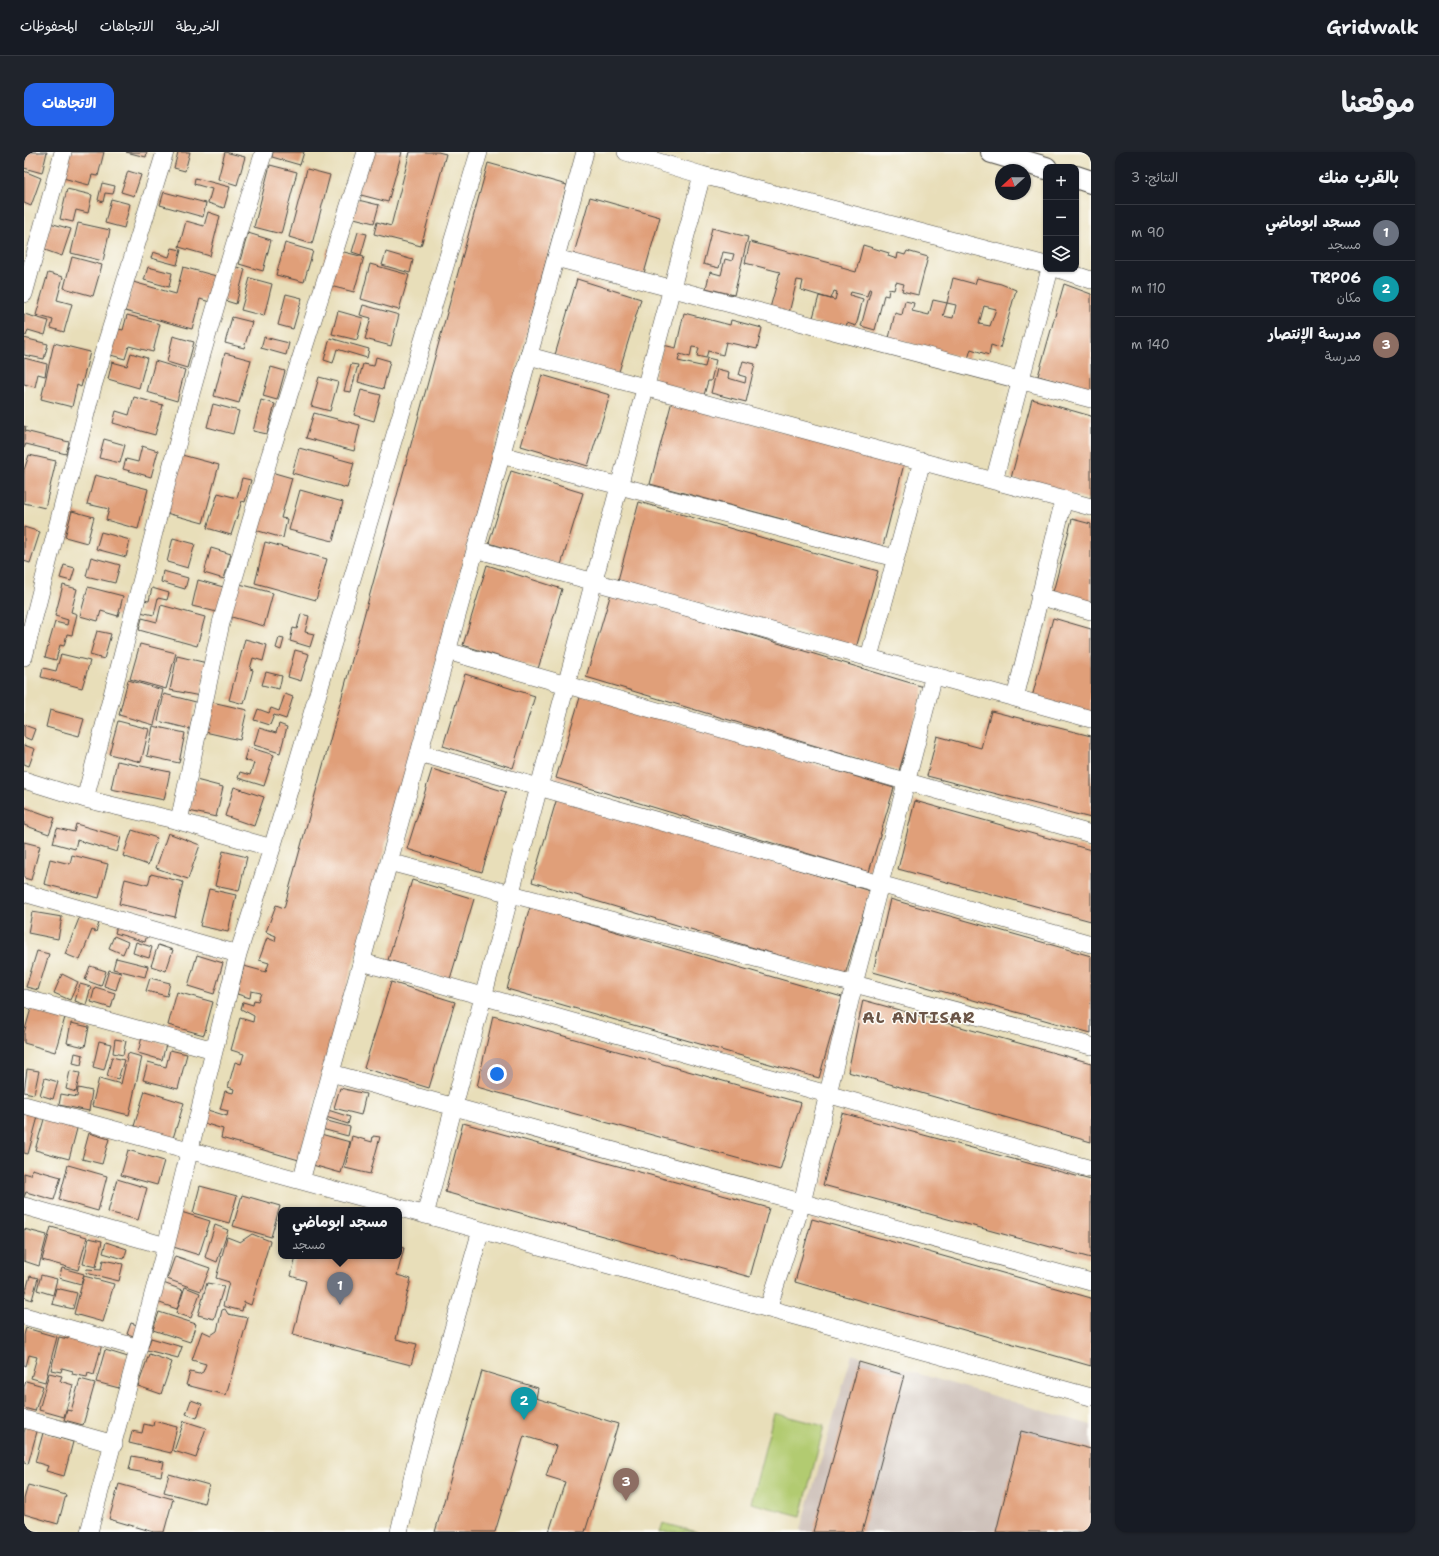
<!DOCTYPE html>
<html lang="ar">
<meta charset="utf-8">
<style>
body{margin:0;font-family:"Shantell Sans","Playpen Sans Arabic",sans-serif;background:#20242c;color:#f1f3f6;direction:rtl}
.controls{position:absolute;right:12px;top:12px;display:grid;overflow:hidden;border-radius:8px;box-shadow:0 1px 3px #0004}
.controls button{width:36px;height:36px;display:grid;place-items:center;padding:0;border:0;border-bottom:1px solid #363941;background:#171b24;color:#f1f3f6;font:20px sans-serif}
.compass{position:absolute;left:971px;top:12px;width:36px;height:36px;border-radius:50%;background:#171b24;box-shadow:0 1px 3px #0004;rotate:249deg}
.you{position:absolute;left:473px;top:922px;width:14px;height:14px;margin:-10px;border:3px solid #fff;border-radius:50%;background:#1a73e8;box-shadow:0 0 0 6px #1a73e833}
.badge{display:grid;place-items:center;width:26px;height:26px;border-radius:50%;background:#2563eb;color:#fff;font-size:13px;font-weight:700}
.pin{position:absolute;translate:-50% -33px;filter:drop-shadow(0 1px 2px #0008)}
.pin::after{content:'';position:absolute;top:21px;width:14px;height:12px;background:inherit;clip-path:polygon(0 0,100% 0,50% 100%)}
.popup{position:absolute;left:254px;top:1055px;width:124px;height:52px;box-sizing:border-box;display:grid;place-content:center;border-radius:8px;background:#171b24;filter:drop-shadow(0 1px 3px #0005);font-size:13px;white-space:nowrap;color:#9ea1a6}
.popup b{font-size:15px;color:#f1f3f6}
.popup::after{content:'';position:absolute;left:50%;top:100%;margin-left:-8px;border:8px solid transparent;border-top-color:#171b24}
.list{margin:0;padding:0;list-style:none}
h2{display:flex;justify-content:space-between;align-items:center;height:52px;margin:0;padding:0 16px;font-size:17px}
h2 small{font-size:13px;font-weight:400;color:#9ea1a6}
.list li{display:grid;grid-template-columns:26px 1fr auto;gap:12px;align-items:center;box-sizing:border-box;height:56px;padding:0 16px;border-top:1px solid #363941}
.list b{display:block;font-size:15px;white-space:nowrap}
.list p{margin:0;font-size:13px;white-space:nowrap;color:#9ea1a6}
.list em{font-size:13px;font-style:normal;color:#9ea1a6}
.icon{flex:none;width:22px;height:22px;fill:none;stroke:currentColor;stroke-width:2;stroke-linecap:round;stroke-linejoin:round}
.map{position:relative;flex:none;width:1067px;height:1380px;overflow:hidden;direction:ltr;border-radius:12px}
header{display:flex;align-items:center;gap:24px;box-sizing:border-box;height:56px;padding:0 20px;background:#171b24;border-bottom:1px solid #363941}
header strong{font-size:19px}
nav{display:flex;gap:22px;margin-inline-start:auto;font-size:14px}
.intro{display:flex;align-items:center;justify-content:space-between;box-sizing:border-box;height:96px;padding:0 24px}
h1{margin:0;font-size:28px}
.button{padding:10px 18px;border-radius:12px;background:#2563eb;color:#fff;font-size:14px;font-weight:700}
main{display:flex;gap:24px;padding:0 24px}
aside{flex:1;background:#171b24;border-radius:12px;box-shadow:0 1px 3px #0004}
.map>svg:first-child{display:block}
</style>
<header>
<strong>Gridwalk</strong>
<nav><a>الخريطة</a><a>الاتجاهات</a><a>المحفوظات</a></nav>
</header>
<div class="intro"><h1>موقعنا</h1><a class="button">الاتجاهات</a></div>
<main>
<aside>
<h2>بالقرب منك<small>النتائج: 3</small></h2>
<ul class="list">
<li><span class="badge" style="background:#6b7280">1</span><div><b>مسجد ابوماضي</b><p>مسجد</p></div><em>90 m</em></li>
<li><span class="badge" style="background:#0f9aa8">2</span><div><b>TRP06</b><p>مكان</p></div><em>110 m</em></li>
<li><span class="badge" style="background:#8d6e63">3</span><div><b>مدرسة الإنتصار</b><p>مدرسة</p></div><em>140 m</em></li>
</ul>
</aside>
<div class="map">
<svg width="1067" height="1380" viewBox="0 0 1067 1380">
<rect width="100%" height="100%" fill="#fdfcf7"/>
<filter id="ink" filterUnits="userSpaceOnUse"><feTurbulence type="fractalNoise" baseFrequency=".025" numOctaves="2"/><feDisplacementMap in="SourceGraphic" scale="8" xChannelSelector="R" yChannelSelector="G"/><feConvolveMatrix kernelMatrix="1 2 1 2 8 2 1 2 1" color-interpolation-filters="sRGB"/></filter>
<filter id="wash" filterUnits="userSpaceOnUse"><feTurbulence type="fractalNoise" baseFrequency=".012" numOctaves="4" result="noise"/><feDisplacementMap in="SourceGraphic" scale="16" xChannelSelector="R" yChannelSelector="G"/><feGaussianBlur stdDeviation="0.9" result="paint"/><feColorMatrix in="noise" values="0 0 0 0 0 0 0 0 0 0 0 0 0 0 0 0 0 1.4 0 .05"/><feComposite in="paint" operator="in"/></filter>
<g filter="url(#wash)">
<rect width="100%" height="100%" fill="#e8deb9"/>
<path fill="#cec1ba" d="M828,1202L1067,1273V1380H776Z"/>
<path fill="#b2cb71" stroke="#6e7b4e" d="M750,1261L800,1274L777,1364L727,1351Z
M639,1371L673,1380H636Z"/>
<g id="blocks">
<path fill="#e09f79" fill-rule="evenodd" d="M2,0H23L18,21L0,16Z
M46,0H80L74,24L68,23L65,33L39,26Z
M102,0H123L122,5Z
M154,0H166L161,19L150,16Z
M201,0L221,5L213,33L194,27Z
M249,0H280L276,13L248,5Z
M344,0H378L364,50L333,42Z
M386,0H414L422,2L397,94L350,82L353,70L367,74Z
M464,11L543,33L275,1008L197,986L199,977L173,969L177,956L203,964L204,959L196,957L201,939L209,941L210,937L204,935L211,910L217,912L220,902L207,898L216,866L229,870L230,864L217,857L219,850L229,853L230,848L234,849L237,841L227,839L226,846L213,842L220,814L242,820L245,811L235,808L243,786L251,789L252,784L242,780L252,753L260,756Z
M246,13L273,20L257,82L230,75Z
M283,17L306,23L288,92L265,85Z
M0,19L17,26L7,54L0,51Z
M104,19L117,23L110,44L97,40Z
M171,26L206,35L200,56L184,51L188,37L170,32Z
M78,31L91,34L89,42L81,41L79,50L74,48Z
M43,37L68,43L64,61L52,58L49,70L36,67Z
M140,40L182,51L179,65L136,53Z
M566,45L636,65L619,125L549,105Z
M87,47L106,52L100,76L81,71Z
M334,48L355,53L350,71L330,66Z
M184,60L196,64L186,104L155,95L162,69L180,74Z
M26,71L47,77L38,104L18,97Z
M54,71L86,78L79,109L47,101Z
M688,76L724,85L710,143L682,136L686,120L697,123L701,107L708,109L710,102L699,100L695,116L679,112Z
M334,80L343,82L337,103L328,100Z
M224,81L247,88L239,119L215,112Z
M726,90L818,114V116L832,120L839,93L865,101L864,104L873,107L874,101L881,103L883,99L904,105L894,143L878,139L880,132L872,130L870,138L865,137L864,144L860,143L851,178L837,174L847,137H845L843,144L827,140L826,143L839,147L832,174L823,171L821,178L788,169L795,144L811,148L813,140L810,139L807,147L777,138L779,129L773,128L765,161L746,156L756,120L721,111Z
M261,91L289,99L280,130L252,123Z
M148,96L157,98L153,113L127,106L129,100L145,105Z
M304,96L340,105L330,140L294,131Z
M362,100L389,108L386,121L358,113Z
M48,105L78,113L69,144L40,136Z
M346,112L385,123L375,158L337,147Z
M208,114L221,117L212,152L199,148Z
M124,115L148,121L145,135L120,128Z
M159,115L196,125L189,151L176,147L168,177L101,159L109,130L152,142Z
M24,121L39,125L33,148L48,152L40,180L27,176L29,168L12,163Z
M226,126L248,132L240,164L217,158Z
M929,126L951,132L953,126L977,132L992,138L976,196L967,193L965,203L947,197L944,207L865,186L871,161L878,163L881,149L890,151L888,159L905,163L909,148L923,151L919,164L929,166L932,153L923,151ZM960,154L972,157L966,174L955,172Z
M553,127L617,147L594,223L531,203Z
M1040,132L1067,142V239L1014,224Z
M262,142L278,146L269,177L254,173Z
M339,153L375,163L367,194L341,187L347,166L336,163Z
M314,159L339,166L333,188L308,182Z
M660,161L706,173L707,168L738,176L733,197L702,190L699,203L684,199L682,206L673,204L675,196L668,195L666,205L656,202L654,209L681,215L683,206L692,208L687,229H684L680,243L629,230L639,193L652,196Z
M0,162L25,169L21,183L4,178L2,184L0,183Z
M103,163L136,172L129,200L105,194L101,207L83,202L90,176L99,178Z
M208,165L228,170L220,196L201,191Z
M149,184L170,190L163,216L143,210Z
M240,185L265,191L262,203L237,196Z
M0,186L24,192L20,207L0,203Z
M306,186L345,197L343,206L313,197L309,211L300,208Z
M30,191L66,200L57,235L53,233L48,255L17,247Z
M107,201L123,206L115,236L84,227L88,210L103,214Z
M201,201L227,208L215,251L190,244Z
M352,205L366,209L359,237L334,230L339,212L350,214Z
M0,206L23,212L21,224L14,222L11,235L0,232Z
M131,209L161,218L153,249L123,240Z
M719,209L731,212L722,250L687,241L693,217L705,220L704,226L721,231L722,225L715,223Z
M327,212L334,213L327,240L320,239Z
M247,215L261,219L253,248L239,244Z
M518,223L586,243L564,314L497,294Z
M295,225L314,230L306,259L287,254Z
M337,238L357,243L350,269L330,263Z
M110,245L139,253L131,283L89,271L92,259L105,263Z
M1008,247L1067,264V348L987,326Z
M237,248L251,252L243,282L229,279Z
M648,249L880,312L859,394L626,332Z
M189,252L215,259L209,282L183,275Z
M290,261L336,273L330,299L282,286Z
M0,274L2,275L1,279L45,290L42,302L2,292L0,296Z
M80,287L101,293L96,311L75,306Z
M118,294L134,299L127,325L99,317L102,307L114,310Z
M275,296L330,311L323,336L268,321Z
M5,303L32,309L21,356L0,351V318Z
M158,303L195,313L179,371L142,361Z
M487,319L559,341L537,413L465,391Z
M247,320L268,326L257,366L263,367L259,386L231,378Z
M71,323L124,337L114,377L82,368L85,357L63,352Z
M218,326L227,328L221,350L218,349L207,383L183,376L194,341L213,346Z
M276,338L319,350L309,389L265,378Z
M615,350L854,419L832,496L594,428Z
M48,359L70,365L63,391L41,385Z
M1048,367L1067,372V454L1028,444Z
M0,375L16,380L6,411L0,409Z
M77,380L106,388L102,405L72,397Z
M149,386L171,392L164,416L143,410Z
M241,390L303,407L292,448L231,431Z
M187,396L207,402L200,427L180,421Z
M67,405L96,413L91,431L62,424Z
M40,413L51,416L47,429L36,426Z
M463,413L538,437L514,517L439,493Z
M139,419L164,426L161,437L137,430Z
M174,428L203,436L197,461L168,454Z
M212,431L249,441L240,474L204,464Z
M39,433L53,437L47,460L53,462L48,483L43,482L40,494L36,493L32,508L21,505L31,470L43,473L44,468L31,464Z
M64,435L99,444L94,464L77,459L74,469L56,464Z
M128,436L145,441L143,448L134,446L130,463L116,460L119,448L125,449Z
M587,441L900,535L875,619L562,525Z
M137,453L181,465L173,494L115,478L118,466L133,470Z
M277,462L285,464L281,480L290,482L286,495L266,489L269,476L273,477Z
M1029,466L1067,477V562L1008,545Z
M73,479L87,482L80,507L66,503Z
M255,486L260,487L257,498L252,496Z
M221,487L243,493L239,509L229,506L226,517L229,518L220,552L205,548Z
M116,492L152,501L142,537L106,527Z
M271,498L285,502L277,529L264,525Z
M37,502L66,509L58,536L17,525L19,516L32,519Z
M153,504L183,511L176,544L146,538Z
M242,520L258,524L255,537L238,533Z
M441,522L511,544L489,616L419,594Z
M104,528L139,538L130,573L95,563Z
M140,542L172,550L166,577L134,569Z
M261,542L269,545L262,567L250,563L246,573L230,568L234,557L245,561L247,556L255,559Z
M557,542L870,636L845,720L532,626Z
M188,550L223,558L216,588L181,580Z
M26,558L60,567L55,584L22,575Z
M967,559L1067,584V666L903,624L913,584L957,596Z
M94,569L125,577L117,610L85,602Z
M255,572L263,575L256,601L230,593L235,576L252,581Z
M0,573L11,577L7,588L0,585Z
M129,574L161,581L155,611L123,604Z
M0,593L11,597L5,614L0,612Z
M224,595L250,603L240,634L214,626L216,620L226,623L230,611L220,608Z
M93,609L146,620L140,648L87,637Z
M408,617L482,640L458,720L383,697Z
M172,628L199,635L192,665L165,659Z
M210,635L240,645L230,674L201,664Z
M533,646L846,739L821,823L508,730Z
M891,649L1067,698V769L874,717Z
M0,655L31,666L25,682L0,673Z
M52,672L97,685L93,700L53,688L51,697L29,691L33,676L50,680Z
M108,678L133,686L124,713L99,704Z
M144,681L176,693L164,727L132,716Z
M0,690L16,694L7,728L0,726Z
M199,699L223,705L215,739L191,734Z
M48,703L84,712L75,746L20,732L26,707L46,712Z
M127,722L159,730L151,765L95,752L101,727L124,733Z
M388,728L450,747L426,827L364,808Z
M185,737L212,743L204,780L176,774Z
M866,747L1067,804V881L849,820Z
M506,755L818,845L795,926L483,837Z
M8,760L38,765L34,787L4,781Z
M56,764L75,771L72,780L68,778L56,808L41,802Z
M94,770L124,779L121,790L91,781Z
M90,784L104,790L99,802L85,796Z
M112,790L128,795L125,806L109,801Z
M134,793L149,798L142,819L127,814Z
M13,799L25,802L14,838L2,835Z
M173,803L199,811L190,842L164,834Z
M92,806L124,814L121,825L89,817Z
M66,814L82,819L77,834L61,828Z
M85,818L97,821L92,838L80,834Z
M38,822L54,830L46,848L30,841Z
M126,826L146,831L143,844L122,839Z
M367,830L431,850L405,936L340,916Z
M56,832L67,835L62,853L51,849Z
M71,835L91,841L87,856L67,850Z
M153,840L189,850L180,883L144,873Z
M839,848L1067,911V990L824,920Z
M8,853L42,862L31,900L0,891V881Z
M469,864L777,951L756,1018L453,935Z
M47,871L65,875L61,895L43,891Z
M118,885L142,892L138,908L114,901Z
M91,887L102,889L99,903L89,901Z
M75,889L87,892L80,918L69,915Z
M146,898L163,902L154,937L119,928L124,910L142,915Z
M51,901L59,903L57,913L49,911Z
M104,901L118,905L105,963L68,954L75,926L97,932Z
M88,905L100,908L94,927L83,924Z
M3,917L15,919L10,942L0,940Z
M46,919L56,921L52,940L42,937Z
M21,926L34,930L29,947L16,943Z
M54,936L68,939L65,959L35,953L37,942L53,945Z
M316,936L342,942L337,963L310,956Z
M121,939L160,951L149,986L110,974Z
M0,957L15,961L4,1002L0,1001Z
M304,958L326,965L324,972L302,965Z
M818,961L1067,1028V1106L799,1033Z
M21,964L54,973L45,1007L11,998Z
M296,967L326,975L324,984L294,976Z
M439,971L745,1056L726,1125L421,1040Z
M65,981L85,987L78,1012L58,1007Z
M293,981L326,990L317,1021L285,1012Z
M328,984L348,990L349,984L356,985L346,1022L321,1016Z
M104,998L140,1009L133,1033L97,1023Z
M44,1013L83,1024L74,1059L35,1048Z
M8,1017L37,1025L30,1048L2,1040L0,1045V1021L7,1023Z
M93,1027L123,1036L114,1068L84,1060Z
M176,1034L213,1044L205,1071L169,1061Z
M218,1043L256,1054L247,1085L209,1074Z
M154,1059L186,1069L175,1103L143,1093Z
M788,1067L1067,1146V1214L771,1130Z
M191,1073L204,1078L193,1110L181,1105Z
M27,1075L63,1085L54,1118L18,1108Z
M0,1077L23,1083L15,1114L0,1109Z
M228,1082L246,1089L227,1153L220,1150L218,1159L199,1154L205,1130L192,1126L203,1085L216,1090Z
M65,1086L78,1089L72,1115L59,1112Z
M82,1090L103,1097L100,1107L79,1101Z
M375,1095L380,1096L373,1123L387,1127L372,1187L393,1192L387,1213L269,1183L282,1129L267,1124L272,1104H375Z
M151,1104L186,1116L177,1139L143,1127Z
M79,1108L99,1112L95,1129L62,1121L63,1117L77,1118Z
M38,1116L60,1122L57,1132L35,1126Z
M17,1123L33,1127L29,1143L13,1138Z
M6,1124L14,1126L8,1148L0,1145Z
M60,1124L90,1132L79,1170L50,1162Z
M136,1130L159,1138L153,1157L130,1149Z
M183,1131L200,1134L190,1167L174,1163Z
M161,1135L176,1141L167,1166L152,1161Z
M32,1136L53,1141L49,1157L28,1152Z
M201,1157L204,1162L224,1166L202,1243L162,1233L166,1220L175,1222L179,1220L182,1212L168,1208L178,1179L187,1183L193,1179L198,1158Z
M135,1160L172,1172L166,1190L129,1178Z
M107,1171L120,1175L117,1186L103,1182Z
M2,1176L33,1185L21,1230L7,1226L13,1205L5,1203L2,1214L0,1213V1183Z
M45,1184L78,1192L70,1223L64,1221L63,1225L48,1222L49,1219L38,1216L37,1220L27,1218L35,1185L44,1187Z
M127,1186L158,1195L154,1206L123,1198Z
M81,1198L104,1205L95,1236L72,1230Z
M125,1202L148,1210L137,1242L114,1234Z
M835,1210L880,1223L838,1380H789Z
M458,1219L514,1236L512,1246L594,1272L561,1380H525L541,1330L522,1324L532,1294L500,1284L471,1380H411Z
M25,1221L38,1224L36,1229L49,1233L40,1265L15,1258Z
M56,1227L71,1231L59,1273L40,1268L43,1258L47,1259Z
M2,1229L19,1234L11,1259L0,1256V1235Z
M167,1248L178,1252L173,1266L162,1262Z
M130,1269L153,1275L147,1301L105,1291L108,1279L118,1281L120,1272L129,1274Z
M160,1269L182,1276L172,1306L150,1299Z
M2,1272L14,1276L4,1312L0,1311V1281Z
M997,1279L1067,1297V1380H972Z
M19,1281L49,1290L40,1324L22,1319L24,1314L11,1310Z
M108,1304L140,1310L137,1324L105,1318Z
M145,1322L185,1333L180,1351L140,1340Z
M95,1332L149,1347L140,1380H130L85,1367Z
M4,1333L42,1343L34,1372L0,1362V1347Z"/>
</g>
</g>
<g filter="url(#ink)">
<use href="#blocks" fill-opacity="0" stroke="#474640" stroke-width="1"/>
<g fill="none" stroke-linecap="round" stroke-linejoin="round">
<g stroke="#474640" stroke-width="18">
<path id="street" d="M602,0L678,23L1022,113
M532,106L1067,247
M1034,117L1067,128
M0,142L39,0
M505,204L1067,355
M477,303L871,406
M970,329L1026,117
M451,397L1067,567
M1015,444L1067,459
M423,499L1067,682
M0,505L69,234L141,0
M845,505L898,309
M991,546L1040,347
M395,601L1067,792
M0,628L61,647L155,669L248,696
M61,647C118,431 169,212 240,0
M155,669L197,471L246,303L342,0
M365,710L1067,894
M0,741L214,802
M338,810L1067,1017
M0,846L190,898
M307,921L1067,1130
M0,953L1067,1245
M277,1029L561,0
M0,1054L142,1094
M401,1063L678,23
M744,1157L778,1051L830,832L910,523
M0,1164L115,1196
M0,1267L90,1292
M65,1380L142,1094L214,802L248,696L455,0
M375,1380L395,1297L457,1078"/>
</g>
<g stroke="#474640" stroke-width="24">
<path id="highway" d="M968,0L1022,16
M1052,25L1067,30"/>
</g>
<use href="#street" stroke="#fff" stroke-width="17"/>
<use href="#highway" stroke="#fff" stroke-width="22"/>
</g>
</g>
<g text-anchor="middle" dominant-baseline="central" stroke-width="3" stroke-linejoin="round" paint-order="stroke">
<g font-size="16" font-weight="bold" letter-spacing="1" fill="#6a5446" stroke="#fdfcf7">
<text x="895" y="865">AL ANTISAR</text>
</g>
</g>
</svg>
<div class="controls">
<button>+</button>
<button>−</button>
<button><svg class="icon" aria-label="layers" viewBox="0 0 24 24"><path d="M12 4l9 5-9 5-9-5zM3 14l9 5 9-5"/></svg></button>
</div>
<svg class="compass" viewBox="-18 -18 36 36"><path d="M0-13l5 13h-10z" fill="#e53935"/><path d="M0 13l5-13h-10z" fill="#9ea1a6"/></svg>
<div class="you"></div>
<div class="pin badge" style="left:316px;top:1153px;background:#6b7280">1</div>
<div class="popup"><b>مسجد ابوماضي</b>مسجد</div>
<div class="pin badge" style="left:500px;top:1268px;background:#0f9aa8">2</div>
<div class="pin badge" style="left:602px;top:1349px;background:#8d6e63">3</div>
</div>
</main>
